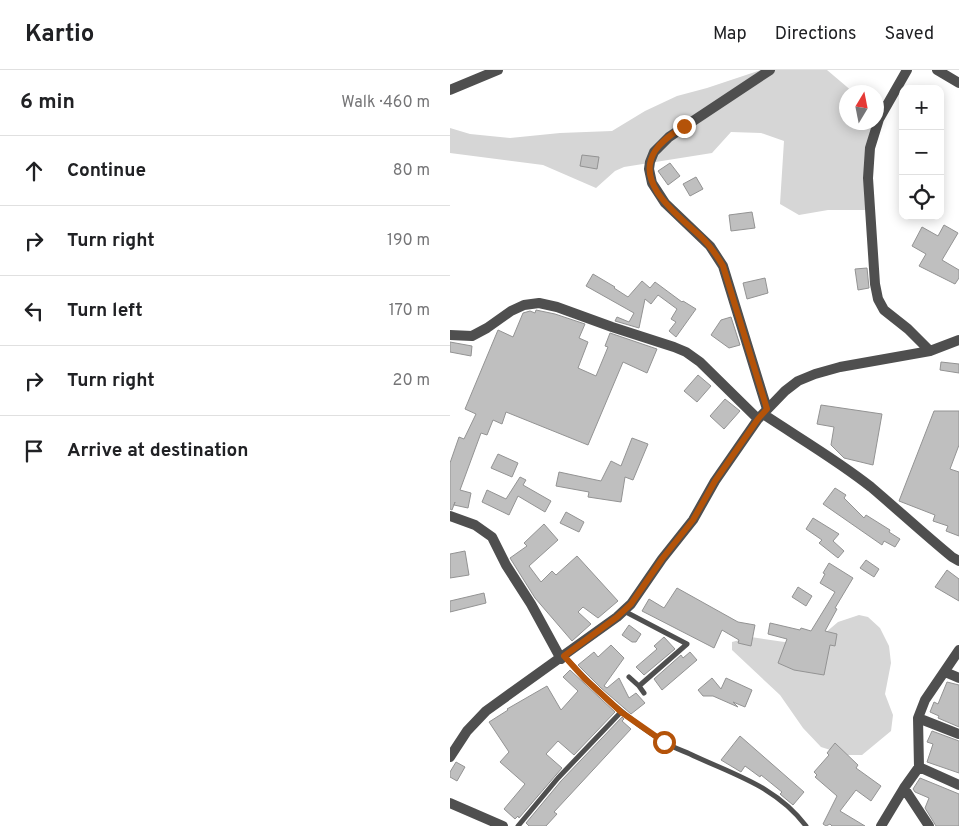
<!DOCTYPE html>
<meta charset="utf-8">
<style>
body{margin:0;font-family:Overpass,sans-serif;background:#f6f6f6;color:#202124}
.controls{position:absolute;right:15px;top:15px;display:grid;overflow:hidden;border-radius:10px;box-shadow:0 2px 12px #0003}
.controls button{width:45px;height:45px;display:grid;place-items:center;padding:0;border:0;border-bottom:1px solid #e0e0e0;background:#fff;color:#202124;font:25px sans-serif}
.compass{position:absolute;left:389px;top:15px;width:45px;height:45px;border-radius:50%;background:#fff;box-shadow:0 2px 12px #0003;rotate:10deg}
.stop{position:absolute;width:15px;height:15px;margin:-11px;border:4px solid #b45309;border-radius:50%;background:#fff}
.stop.end{background:#b45309;border-color:#fff;box-shadow:0 1px 5px #0008}
.list{margin:0;padding:0;list-style:none}
h2{display:flex;justify-content:space-between;align-items:center;height:65px;margin:0;padding:0 20px;font-size:21px}
h2 small{font-size:16px;font-weight:400;color:#757577}
.list li{display:grid;grid-template-columns:32px 1fr auto;gap:15px;align-items:center;box-sizing:border-box;height:70px;padding:0 20px;border-top:1px solid #e0e0e0}
.list b{display:block;font-size:19px;white-space:nowrap}
.list em{font-size:16px;font-style:normal;color:#757577}
.icon{flex:none;width:28px;height:28px;fill:none;stroke:currentColor;stroke-width:2;stroke-linecap:round;stroke-linejoin:round}
.map{position:relative;flex:none;width:509px;height:756px;overflow:hidden}
header{display:flex;align-items:center;gap:30px;box-sizing:border-box;height:70px;padding:0 25px;background:#fff;border-bottom:1px solid #e0e0e0}
header strong{font-size:24px}
nav{display:flex;gap:28px;margin-inline-start:auto;font-size:18px}
main{display:flex}
aside{flex:1;background:#fff}
.map>svg:first-child{display:block}
</style>
<header>
<strong>Kartio</strong>
<nav><a>Map</a><a>Directions</a><a>Saved</a></nav>
</header>
<main>
<aside>
<h2>6 min<small>Walk · 460 m</small></h2>
<ul class="list">
<li><svg class="icon" aria-label="ahead" viewBox="0 0 24 24"><path d="M12 20V5M6 11l6-6 6 6"/></svg><div><b>Continue</b></div><em>80 m</em></li>
<li><svg class="icon" aria-label="right" viewBox="0 0 24 24"><path d="M7 20v-9h11M14 6l5 5-5 5"/></svg><div><b>Turn right</b></div><em>190 m</em></li>
<li><svg class="icon" aria-label="left" viewBox="0 0 24 24"><path d="M17 20v-9H6M10 6l-5 5 5 5"/></svg><div><b>Turn left</b></div><em>170 m</em></li>
<li><svg class="icon" aria-label="right" viewBox="0 0 24 24"><path d="M7 20v-9h11M14 6l5 5-5 5"/></svg><div><b>Turn right</b></div><em>20 m</em></li>
<li><svg class="icon" aria-label="arrive" viewBox="0 0 24 24"><path d="M6 21V4h12l-3 4 3 4H6"/></svg><div><b>Arrive at destination</b></div></li>
</ul>
</aside>
<div class="map">
<svg width="509" height="756" viewBox="0 0 509 756">
<rect width="100%" height="100%" fill="#fff"/>
<path fill="#d6d6d6" d="M311,0H377L403,22H397V52H427L420,78L419,140H378L349,145L330,134L334,71L311,63L281,62L262,83L174,97L165,101L146,118L93,95L0,83V58L20,64L60,68L110,63L162,61L195,41L227,26L257,18Z
M409,545L418,547L430,558L439,576L441,593L435,624L443,645L441,661L412,685H396L371,677L353,658L330,625L282,580V572L301,567L355,575L368,569L388,552Z"/>
<path fill="#bfbfbf" stroke="#939393" d="M132,85L149,87L147,99L130,96Z
M220,93L230,106L218,115L208,101Z
M246,107L253,119L240,126L233,114Z
M302,142L305,158L281,161L279,145Z
M494,155L508,163L492,190L509,200V208L505,214L469,196L476,184L462,176L472,157L488,166Z
M417,198L419,218L408,220L405,199Z
M143,204L165,217L164,218L178,227L192,211L200,218L205,212L232,232L233,231L246,239L226,267L219,261L226,252L221,249L227,239L208,225L201,234L195,229L189,258L165,251L167,247L179,252L184,243L136,216Z
M315,208L318,223L297,229L293,213Z
M86,240L105,244L135,254L129,268L138,272L128,298L146,306L158,277L155,276L160,263L207,279L197,303L173,292L138,375L56,342L52,354L43,350L37,365L31,363L10,420L21,423L18,438L4,435L5,432L2,440L0,439V393L9,367L14,369L26,344L15,339L48,260L63,267L73,243L80,241L85,243Z
M281,247L290,275L279,278L261,265L271,250Z
M0,272L22,276L21,286L0,282Z
M491,292L509,294V303L490,300Z
M248,305L261,316L247,332L234,321Z
M275,329L290,341L274,359L260,346Z
M371,335L432,344L423,395L394,388L381,375L384,357L367,354Z
M484,341H509V375L500,399L509,402V466L496,461L498,456L483,451L485,445L449,431Z
M182,368L198,374L183,410L175,407L171,432L138,427L139,422L106,416L109,402L151,411L161,391L171,396Z
M48,384L68,393L62,407L41,398Z
M70,407L76,410L73,415L101,431L95,442L68,426L59,445L32,432L37,420L56,429Z
M385,418L396,425L394,428L414,448L416,445L440,460L439,462L450,469L445,477L434,471L432,475L373,434Z
M116,442L134,452L129,462L110,453Z
M363,448L389,464L383,471L394,481L388,488L369,473L372,470L356,459Z
M94,454L108,470L79,496L91,512L102,501L106,505L127,486L168,531L148,548L133,537L128,542L141,554L122,571L85,528L60,488L77,476L74,473Z
M15,481L19,505L0,508V484Z
M416,490L429,499L424,507L410,498Z
M379,493L403,508L385,538L387,539L375,561L387,564L385,576L380,575L374,605L344,600L328,593L337,569L318,564L320,553L350,560L351,558L361,561L385,522L370,513L375,504L373,503Z
M497,500L509,509V531L485,517Z
M348,517L362,526L356,536L342,527Z
M227,518L288,552L305,555L301,576L288,573L289,570L272,560L264,578L192,541L199,529L214,538Z
M34,523L36,533L0,542V531Z
M179,555L191,564L186,572H182L172,565Z
M214,567L225,579L194,605L186,597L207,579L204,576Z
M161,575L174,588L154,616L157,618L169,608L179,628L186,623L195,633L181,644L151,618L128,595L144,582L148,587Z
M240,582L247,590L212,620L204,609L231,585L233,588Z
M120,600L165,642L124,685L108,671L96,684L112,698L69,748L68,746L65,749L54,739L75,714L50,692L59,682L39,652L58,640L57,639L97,616L111,640L128,621L113,607Z
M262,608L271,619L276,608L302,620L295,637L283,632L288,637L263,626H253L248,620Z
M497,612L509,615V657L488,648L489,646L480,642L484,632L488,634Z
M172,647L174,649L172,651L181,659L104,742L107,744L96,756H79L76,753L111,711Z
M482,661L509,671V703L477,692L483,674L477,672Z
M290,666L354,722L343,735L330,724L332,722L311,705L310,707L295,696L291,702L271,690Z
M385,673L408,695L406,698L431,716L421,731L406,720L390,741L415,756H382L380,754L376,756L373,754L387,726L365,707L367,705L364,702L379,685L377,683Z
M6,692L15,697L7,711L0,707V702Z
M470,708L509,724V756H486L475,738L479,728L465,722L463,719Z"/>
<g fill="none" stroke-linecap="round" stroke-linejoin="round">
<path stroke="#4f4f4f" stroke-width="5" d="M174,541L237,574L189,616L179,607
M114,586C143,618 175,648 213,671C221,677 231,680 240,684C284,705 326,716 356,756
M189,616L194,623
M68,756L108,708L171,642"/>
<path stroke="#4f4f4f" stroke-width="10" d="M457,0L429,49L420,78L418,108L425,214L428,229L434,240L458,259L480,281
M487,0L509,13
M0,20L48,0
M0,265L22,266L37,258L61,241L74,235L89,233L107,237L162,257L224,277L236,282L250,292L308,349
M317,339L273,196L260,176L215,133L202,113L199,99L200,92L204,82L219,67L320,0
M313,344C349,368 387,390 421,417C448,440 474,464 502,487L509,491
M0,446L25,455L42,467L56,495L81,534L111,589
M495,602L509,608
M468,648L509,664
M0,687L17,661L36,641L167,547L181,534L212,489L243,450L265,411L308,349L335,321L348,311L365,304L390,297L480,281L509,270
M469,697L509,715
M454,718L479,756
M0,733L53,756
M431,756L454,718L469,697L468,648L475,630L509,580"/>
</g>
<g fill="none" stroke-linecap="round" stroke-linejoin="round">
<path stroke="#b45309" stroke-width="6" d="M214,672L171,642L134,608L114,586L167,547L181,534L212,489L243,450L265,411L308,349L317,339L273,196C266,184 259,174 249,165C229,146 184,114 205,81C212,70 224,63 234,56"/>
</g>
</svg>
<div class="controls">
<button>+</button>
<button>−</button>
<button><svg class="icon" aria-label="locate" viewBox="0 0 24 24"><circle cx="12" cy="12" r="6"/><path d="M12 2v4M12 18v4M2 12h4M18 12h4"/></svg></button>
</div>
<svg class="compass" viewBox="-18 -18 36 36"><path d="M0-13l5 13h-10z" fill="#e53935"/><path d="M0 13l5-13h-10z" fill="#757577"/></svg>
<div class="stop" style="left:214px;top:672px"></div>
<div class="stop end" style="left:234px;top:56px"></div>
</div>
</main>
